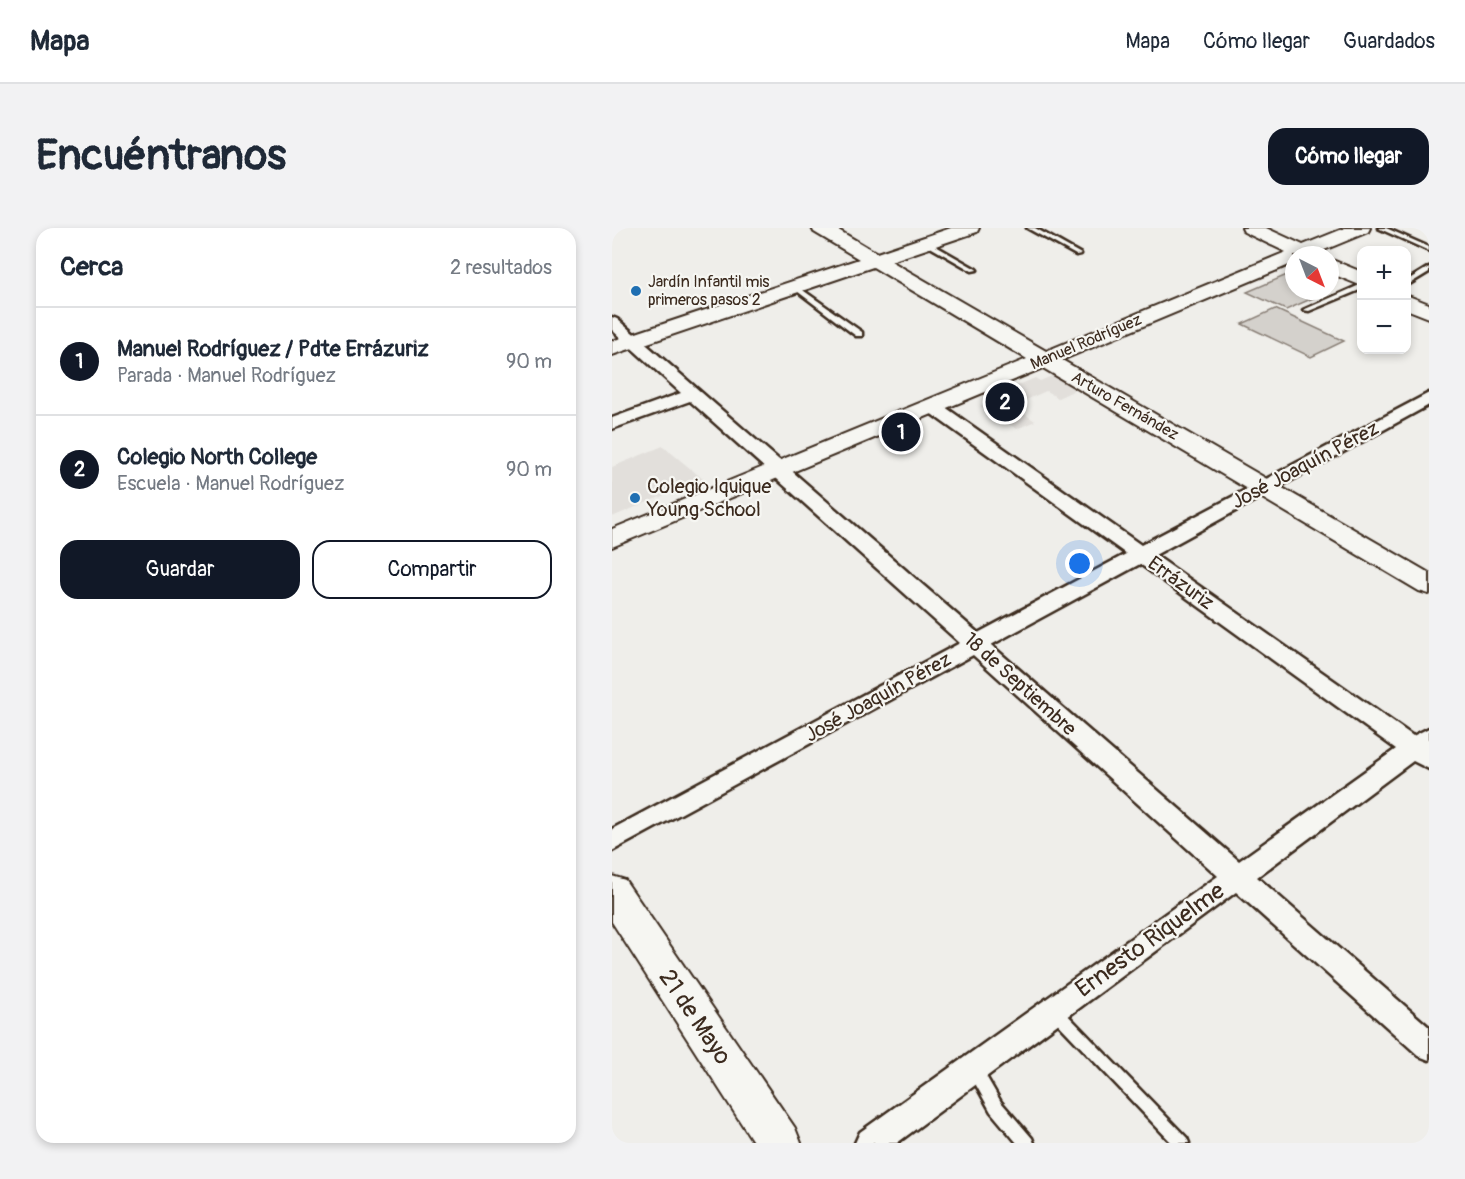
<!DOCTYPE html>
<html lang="es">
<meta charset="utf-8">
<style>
body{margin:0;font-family:Pangolin,sans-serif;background:#f2f2f3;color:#1f2937}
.controls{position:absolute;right:18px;top:18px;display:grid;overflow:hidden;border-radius:12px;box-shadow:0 3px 9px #0003}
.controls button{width:54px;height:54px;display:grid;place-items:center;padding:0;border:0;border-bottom:2px solid #e0e1e3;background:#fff;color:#1f2937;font:30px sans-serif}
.compass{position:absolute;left:673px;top:18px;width:54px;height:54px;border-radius:50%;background:#fff;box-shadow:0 3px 9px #0003;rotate:138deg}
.you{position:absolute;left:468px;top:336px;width:21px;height:21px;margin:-15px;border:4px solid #fff;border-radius:50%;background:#1a73e8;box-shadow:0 0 0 9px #1a73e833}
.badge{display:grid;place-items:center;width:39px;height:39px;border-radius:50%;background:#111827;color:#fff;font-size:20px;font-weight:700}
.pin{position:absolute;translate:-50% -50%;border:3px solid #fff;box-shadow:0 2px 6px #0006}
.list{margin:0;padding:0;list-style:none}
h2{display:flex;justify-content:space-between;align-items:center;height:78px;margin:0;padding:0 24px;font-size:26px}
h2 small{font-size:20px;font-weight:400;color:#747a83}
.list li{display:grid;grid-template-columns:39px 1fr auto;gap:18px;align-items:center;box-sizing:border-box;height:108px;padding:0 24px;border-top:2px solid #e0e1e3}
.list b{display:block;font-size:22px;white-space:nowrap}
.list p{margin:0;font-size:20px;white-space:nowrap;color:#747a83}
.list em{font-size:20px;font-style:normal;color:#747a83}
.actions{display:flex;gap:12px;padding:18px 24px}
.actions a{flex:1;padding:14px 0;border:2px solid #111827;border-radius:18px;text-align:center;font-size:21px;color:#111827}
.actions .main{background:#111827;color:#fff}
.map{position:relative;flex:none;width:817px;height:915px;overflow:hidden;border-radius:18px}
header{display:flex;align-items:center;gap:36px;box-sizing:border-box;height:84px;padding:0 30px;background:#fff;border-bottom:2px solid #e0e1e3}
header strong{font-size:28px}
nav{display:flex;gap:33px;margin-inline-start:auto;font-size:21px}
.intro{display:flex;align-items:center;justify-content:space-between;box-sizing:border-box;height:144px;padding:0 36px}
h1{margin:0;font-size:42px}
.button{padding:15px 27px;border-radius:18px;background:#111827;color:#fff;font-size:21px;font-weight:700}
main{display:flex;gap:36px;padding:0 36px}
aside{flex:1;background:#fff;border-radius:18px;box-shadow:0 3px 9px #0003}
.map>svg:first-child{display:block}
</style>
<header>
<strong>Mapa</strong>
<nav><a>Mapa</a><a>Cómo llegar</a><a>Guardados</a></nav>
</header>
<div class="intro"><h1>Encuéntranos</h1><a class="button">Cómo llegar</a></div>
<main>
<aside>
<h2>Cerca<small>2 resultados</small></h2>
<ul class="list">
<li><span class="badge">1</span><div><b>Manuel Rodríguez / Pdte Errázuriz</b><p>Parada · Manuel Rodríguez</p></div><em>90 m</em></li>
<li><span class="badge">2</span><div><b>Colegio North College</b><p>Escuela · Manuel Rodríguez</p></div><em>90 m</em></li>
</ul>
<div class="actions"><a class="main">Guardar</a><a>Compartir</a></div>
</aside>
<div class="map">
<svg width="817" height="915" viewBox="0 0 817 915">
<rect width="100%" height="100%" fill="#efeeea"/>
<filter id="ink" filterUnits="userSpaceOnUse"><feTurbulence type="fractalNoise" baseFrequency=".0167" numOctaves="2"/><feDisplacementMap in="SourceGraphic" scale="12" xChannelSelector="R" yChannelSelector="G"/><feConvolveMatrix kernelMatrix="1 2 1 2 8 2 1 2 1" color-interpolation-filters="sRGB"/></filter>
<g filter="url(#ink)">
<path fill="#e2dfdb" d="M442,147L465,161L446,170L434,163L401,178L423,193L405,201L368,178L384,171L381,168L423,150L428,153Z
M51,218L91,251L0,289V239Z"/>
<path fill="#d4d1cc" stroke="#887e75" stroke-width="1.5" d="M682,44V63H717L674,82L635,64Z
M663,81L732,113L699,129L630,96Z"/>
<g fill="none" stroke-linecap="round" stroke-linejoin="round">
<g stroke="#3b2a1e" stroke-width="5">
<path id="lane" d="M415,0H423L469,26L464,27Z
M766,0H774L817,19V23Z
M315,13L364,41L365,42L360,43L313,16L312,15Z
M817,39V44L794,58V53Z
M750,56V61L697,83L691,82Z
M181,58H185L250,104V108H244L181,60Z
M442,776L447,778L575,910L577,915H560L437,786L435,782L437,778Z
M362,834L367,836L389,874L420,910L422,915H405L379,884L355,841L357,836Z"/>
</g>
<g stroke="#3b2a1e" stroke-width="5">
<path id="street" d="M0,89L5,91L366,405L514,326L314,182L311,178L314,174H326L529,317L817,165V177L543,327L801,508L817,500V541L801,533L645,649L817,799V832L807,828L624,664L285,915H243L248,904L606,648L361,427L0,623V601L348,415L78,173L0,201V190L69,165L0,102ZM528,336L784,521L627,633L379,417Z"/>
</g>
<g stroke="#3b2a1e" stroke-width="4">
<path id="secondary" d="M200,0H223L265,25L339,0H367L365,4L279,33L434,123L674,24L632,4L630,0H654L691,17L733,0H758L756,4L705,25L706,27H682V35L450,132L817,345V366L807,363L431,140L0,319V301L415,131L261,39L0,127V113L247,31L202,4Z
M718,31L750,44V58L718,45Z
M794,67L817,76V90L794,81Z
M0,648L13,652L183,900L189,915H142L0,694Z"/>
</g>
<use href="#lane" fill="#f6f6f2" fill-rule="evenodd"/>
<use href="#street" fill="#f6f6f2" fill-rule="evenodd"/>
<use href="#secondary" fill="#f6f6f2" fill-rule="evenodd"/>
</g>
</g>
<g fill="#1f6fb2" stroke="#f6f6f2" stroke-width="2">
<circle cx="24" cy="63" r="6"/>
<circle cx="23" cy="270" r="6"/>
</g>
<g text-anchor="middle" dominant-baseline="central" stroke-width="4.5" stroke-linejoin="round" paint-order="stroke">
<g font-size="16" fill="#3b2a1e" stroke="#f6f6f2" text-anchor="start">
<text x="36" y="54">Jardín Infantil mis<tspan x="36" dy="18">primeros pasos 2</tspan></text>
</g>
<g font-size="16" fill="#3b2a1e" stroke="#f6f6f2">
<text transform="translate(474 114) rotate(-23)">Manuel Rodríguez</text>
<text transform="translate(513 178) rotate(30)">Arturo Fernández</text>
</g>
<g font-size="20" fill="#3b2a1e" stroke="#f6f6f2">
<text transform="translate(693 237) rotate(-28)">José Joaquín Pérez</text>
<text transform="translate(569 355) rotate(36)">Errázuriz</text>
<text transform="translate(408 456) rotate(42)">18 de Septiembre</text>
<text transform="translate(266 469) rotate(-29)">José Joaquín Pérez</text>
</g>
<g font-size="20" fill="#3b2a1e" stroke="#f6f6f2" text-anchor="start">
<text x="35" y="258">Colegio Iquique<tspan x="35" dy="23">Young School</tspan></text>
</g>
<g font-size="24" fill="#3b2a1e" stroke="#f6f6f2">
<text transform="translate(538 712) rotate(-36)">Ernesto Riquelme</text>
<text transform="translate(83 789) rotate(56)">21 de Mayo</text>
</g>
</g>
</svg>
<div class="controls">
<button>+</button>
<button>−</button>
</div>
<svg class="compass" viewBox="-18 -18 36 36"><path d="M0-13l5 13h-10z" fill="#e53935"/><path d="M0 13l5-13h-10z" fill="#747a83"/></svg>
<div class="you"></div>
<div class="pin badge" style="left:289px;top:204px">1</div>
<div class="pin badge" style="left:393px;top:174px">2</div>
</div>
</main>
